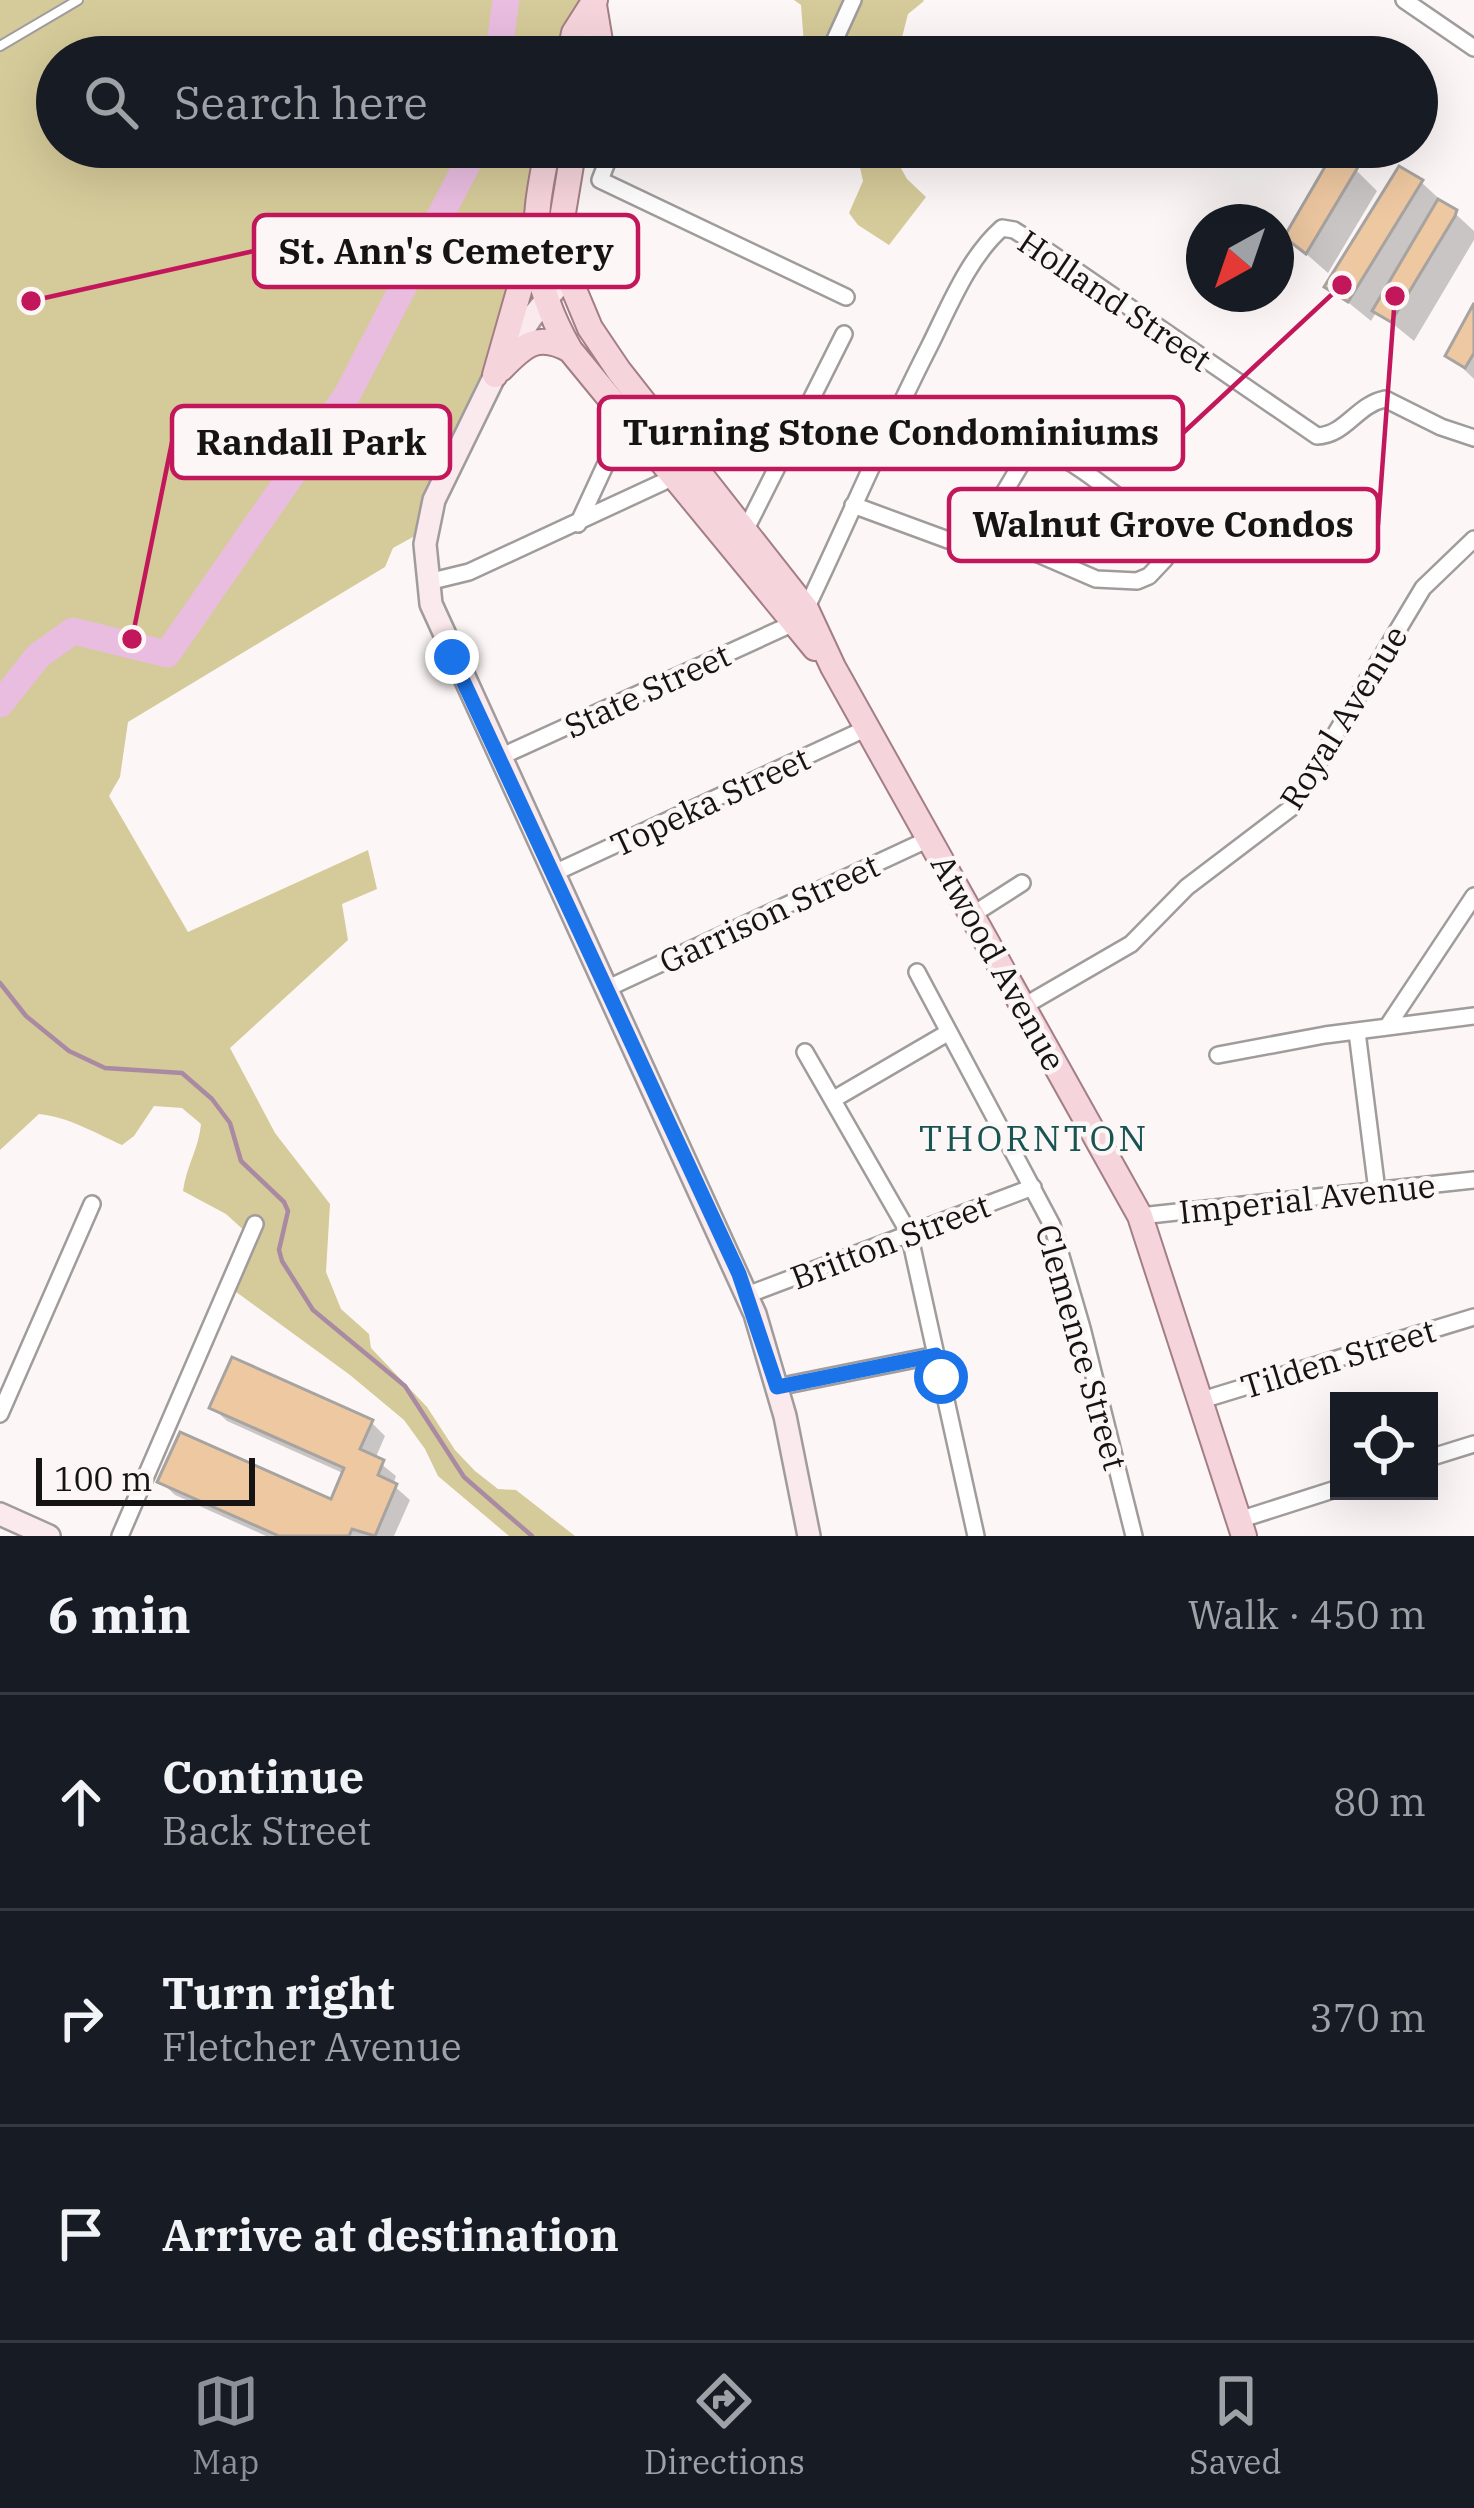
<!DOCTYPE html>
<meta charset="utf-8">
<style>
body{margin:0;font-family:"IBM Plex Serif",serif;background:#20242c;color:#f1f3f6}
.controls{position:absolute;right:36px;bottom:36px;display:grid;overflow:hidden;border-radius:0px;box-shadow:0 12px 48px #0002}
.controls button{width:108px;height:108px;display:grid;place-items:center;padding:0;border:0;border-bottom:3px solid #363941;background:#171b24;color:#f1f3f6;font:60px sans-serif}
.compass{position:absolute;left:1186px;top:204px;width:108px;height:108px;border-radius:50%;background:#171b24;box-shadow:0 12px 48px #0002;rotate:220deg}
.scale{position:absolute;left:36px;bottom:30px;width:219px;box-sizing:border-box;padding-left:12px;border:6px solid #151313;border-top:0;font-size:33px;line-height:42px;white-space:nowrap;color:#151313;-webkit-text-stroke:9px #fcf7f6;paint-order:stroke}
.stop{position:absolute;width:36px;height:36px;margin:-27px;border:9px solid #1a73e8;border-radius:50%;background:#fff}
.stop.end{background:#1a73e8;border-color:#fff;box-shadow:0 3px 12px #0008}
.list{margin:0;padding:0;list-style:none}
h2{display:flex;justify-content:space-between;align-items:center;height:156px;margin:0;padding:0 48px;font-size:51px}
h2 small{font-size:39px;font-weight:400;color:#9ea1a6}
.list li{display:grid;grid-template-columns:78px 1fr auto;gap:36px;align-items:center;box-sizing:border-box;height:216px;padding:0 48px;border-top:3px solid #363941}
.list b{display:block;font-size:45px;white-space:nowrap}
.list p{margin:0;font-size:39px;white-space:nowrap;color:#9ea1a6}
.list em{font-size:39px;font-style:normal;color:#9ea1a6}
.icon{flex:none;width:66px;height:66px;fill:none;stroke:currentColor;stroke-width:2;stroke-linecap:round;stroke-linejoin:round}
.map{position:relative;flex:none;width:1474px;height:1536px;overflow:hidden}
.search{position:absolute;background:#171b24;box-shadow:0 12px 48px #0002;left:36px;right:36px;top:36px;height:132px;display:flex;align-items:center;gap:30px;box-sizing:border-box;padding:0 42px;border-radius:66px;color:#9ea1a6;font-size:45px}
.sheet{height:804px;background:#171b24}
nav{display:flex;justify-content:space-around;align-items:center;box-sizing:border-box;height:168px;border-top:3px solid #363941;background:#171b24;font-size:33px;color:#9ea1a6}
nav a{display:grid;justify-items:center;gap:6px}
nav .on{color:#8c9099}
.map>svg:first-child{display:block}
</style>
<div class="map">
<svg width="1474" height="1536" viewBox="0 0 1474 1536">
<rect width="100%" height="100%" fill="#fcf7f6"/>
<path fill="#d5ca99" d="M0,0H599L582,57H57V147H548L509,328L422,532L393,548L385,567L128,722L120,777L109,796L188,932L368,850L377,889L342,904L348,940L230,1048L275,1133L330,1204L326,1272L341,1309L369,1334L371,1348L427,1407L455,1450L475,1471L498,1489L516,1490L575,1536H509L438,1476L425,1449L404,1420L350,1375L228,1286L248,1234L226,1214L183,1191C186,1167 199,1148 201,1124L182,1108L154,1106L134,1136L122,1145C95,1133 69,1117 39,1114L0,1150Z
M794,0H923L924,1L908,14L897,57H823L804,45L801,5Z
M860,147H894L892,152L907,179L926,197L889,245L858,225L849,213L863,181L857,154Z"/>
<path fill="#0003" d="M1356,170L1377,191L1328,273L1287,237Z
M1421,182L1474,231V240L1414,341L1377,311L1371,321L1328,286Z
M1474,314V379L1449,355Z
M213,1408L371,1422L385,1436L375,1459L396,1476L393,1485L410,1500L394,1536H266L175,1495L161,1482L332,1503L345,1474L227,1421Z"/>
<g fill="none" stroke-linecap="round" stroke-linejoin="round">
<path stroke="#a98aa2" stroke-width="4.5" d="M0,983L26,1016L69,1051L105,1068L182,1073L212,1099L230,1123L241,1161L284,1202L288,1211L279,1250L282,1261L313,1310L405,1386L464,1477L532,1536"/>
<path stroke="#e9bde0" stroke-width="27" d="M498,57L506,0
M0,704L38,656L73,631L167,654L347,395L476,147"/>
</g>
<path fill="#eec8a1" stroke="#a6a3a0" stroke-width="3" d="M1333,153L1358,167L1306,254L1284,237Z
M1399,166L1423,180L1348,302L1324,287Z
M1438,199L1457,210L1455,216L1391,322L1372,311Z
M1474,303V353L1465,368L1445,356Z
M232,1357L373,1420L360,1449L384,1460L378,1475L397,1484L375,1536L352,1529L349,1536H279L157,1482L180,1432L331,1499L344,1468L209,1408Z"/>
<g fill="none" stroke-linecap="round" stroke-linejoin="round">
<g stroke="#a09c9b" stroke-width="12">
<path id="lane" d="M0,46L78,0"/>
</g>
<g stroke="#a09c9b" stroke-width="20">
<path id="street" d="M1404,0L1474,48
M574,33L635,57
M827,57L853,0
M613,147L600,180L846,297
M853,505L948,540L975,541L1036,553L1096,579L1137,581L1149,576L1165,559C1165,552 1166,545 1163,540C1153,520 1078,465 1057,455C1047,450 1039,450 1029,451L975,541
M578,524L627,418
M746,529L844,334
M428,582L469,572L674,477
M500,757L794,623L806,609C848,521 885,433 929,347C949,307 968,258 1002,228L1014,230L1046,250L1317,436C1346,435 1356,405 1385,399L1441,427L1474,438
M552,874L867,728
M972,915L1022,883
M917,972L1052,1225L1082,1328L1134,1536
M606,989L931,838
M1024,1006L1131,944L1187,887L1291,808L1423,588L1474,539
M1387,1027L1474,896
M1357,1032L1377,1191
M805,1052L909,1233L976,1536
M1218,1055L1325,1035L1474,1016
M834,1099L949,1032
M1140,1216L1474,1180
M747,1295L1033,1187
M777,1387L936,1355
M1202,1400L1474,1317
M0,1414L92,1204
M1429,1458L1474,1444
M1239,1520L1339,1488
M120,1536L255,1224"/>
</g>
<g stroke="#a09c9b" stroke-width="26">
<path id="secondary" d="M569,273L531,318L495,375L434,500L425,544L431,604L755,1314L785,1416L809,1536
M0,1514L49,1536"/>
</g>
<g stroke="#a37e85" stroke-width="28">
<path id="primary" d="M594,5L600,41L596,57
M569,57L574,33L595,0
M548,147C531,229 527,275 570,350L815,648
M574,147L563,213V241L572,285L590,328L619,371L806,609L833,667L1140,1216L1244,1536
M501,369C524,345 538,332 570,350
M495,375L529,256"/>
</g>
<use href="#lane" stroke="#fff" stroke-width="8"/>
<use href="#street" stroke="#fff" stroke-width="15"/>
<use href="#secondary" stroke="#fae9ed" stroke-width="21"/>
<use href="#primary" stroke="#f6d4db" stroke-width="24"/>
</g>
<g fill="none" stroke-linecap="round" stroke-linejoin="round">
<path stroke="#1a73e8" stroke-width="15" d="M452,657L739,1274L777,1387L936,1355L941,1377"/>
</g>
<g text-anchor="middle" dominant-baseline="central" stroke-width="9" stroke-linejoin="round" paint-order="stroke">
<g font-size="33" fill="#151313" stroke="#fcf7f6">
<text transform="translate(1115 300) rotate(34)">Holland Street</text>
<text transform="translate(647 690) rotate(-25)">State Street</text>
<text transform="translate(1343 717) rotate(-58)">Royal Avenue</text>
<text transform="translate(710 801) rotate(-25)">Topeka Street</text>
<text transform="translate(769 913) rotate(-25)">Garrison Street</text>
<text transform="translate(999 962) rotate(61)">Atwood Avenue</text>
<text transform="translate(1307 1198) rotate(-6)">Imperial Avenue</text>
<text transform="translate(890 1241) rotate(-21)">Britton Street</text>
<text transform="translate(1082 1347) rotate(74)">Clemence Street</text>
<text transform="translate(1338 1358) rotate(-17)">Tilden Street</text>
</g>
<g font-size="36" letter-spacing="3" fill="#185451" stroke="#fcf7f6">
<text x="1034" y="1137">THORNTON</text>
</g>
</g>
<path fill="none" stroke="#c2185b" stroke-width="4.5" d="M31 301L254 251M1342 285L1183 433M132 639L172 442M1395 296L1378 525"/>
<g fill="#c2185b" stroke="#fcf7f6" stroke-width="4.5">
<circle cx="31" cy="301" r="12"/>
<circle cx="1342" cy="285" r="12"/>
<circle cx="132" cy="639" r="12"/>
<circle cx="1395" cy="296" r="12"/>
</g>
<g fill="#fcf7f6" stroke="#c2185b" stroke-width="4.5">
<rect x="254" y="215" width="384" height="72" rx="12"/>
<rect x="599" y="397" width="584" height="72" rx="12"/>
<rect x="172" y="406" width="278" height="72" rx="12"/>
<rect x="949" y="489" width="429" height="72" rx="12"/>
</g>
<g font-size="36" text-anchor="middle" font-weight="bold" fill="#151313">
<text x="446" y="264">St. Ann's Cemetery</text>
<text x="891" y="445">Turning Stone Condominiums</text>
<text x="311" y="455">Randall Park</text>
<text x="1163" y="537">Walnut Grove Condos</text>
</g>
</svg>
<div class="controls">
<button><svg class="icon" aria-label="locate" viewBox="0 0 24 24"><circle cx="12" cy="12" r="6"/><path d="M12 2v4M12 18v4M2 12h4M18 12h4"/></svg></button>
</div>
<svg class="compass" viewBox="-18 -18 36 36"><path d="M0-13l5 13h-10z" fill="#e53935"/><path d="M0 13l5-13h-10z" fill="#9ea1a6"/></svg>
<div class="scale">100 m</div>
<div class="stop" style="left:941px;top:1377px"></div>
<div class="stop end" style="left:452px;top:657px"></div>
<div class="search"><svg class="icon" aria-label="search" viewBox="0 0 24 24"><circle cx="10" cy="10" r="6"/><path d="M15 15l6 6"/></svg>Search here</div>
</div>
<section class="sheet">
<h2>6 min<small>Walk · 450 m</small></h2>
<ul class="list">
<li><svg class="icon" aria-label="ahead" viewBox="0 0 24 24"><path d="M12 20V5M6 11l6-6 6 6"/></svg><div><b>Continue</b><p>Back Street</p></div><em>80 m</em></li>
<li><svg class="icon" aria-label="right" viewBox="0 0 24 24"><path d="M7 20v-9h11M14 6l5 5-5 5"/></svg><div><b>Turn right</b><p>Fletcher Avenue</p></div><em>370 m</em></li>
<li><svg class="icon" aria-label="arrive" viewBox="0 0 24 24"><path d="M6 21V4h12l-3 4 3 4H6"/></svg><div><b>Arrive at destination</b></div></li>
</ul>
</section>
<nav>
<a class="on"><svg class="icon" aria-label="map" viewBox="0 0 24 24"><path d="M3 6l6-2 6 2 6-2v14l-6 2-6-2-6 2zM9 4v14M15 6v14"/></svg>Map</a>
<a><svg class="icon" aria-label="directions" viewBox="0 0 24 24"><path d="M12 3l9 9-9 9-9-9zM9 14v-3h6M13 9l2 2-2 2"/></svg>Directions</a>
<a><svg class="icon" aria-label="saved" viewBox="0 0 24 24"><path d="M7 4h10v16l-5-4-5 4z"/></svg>Saved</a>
</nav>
